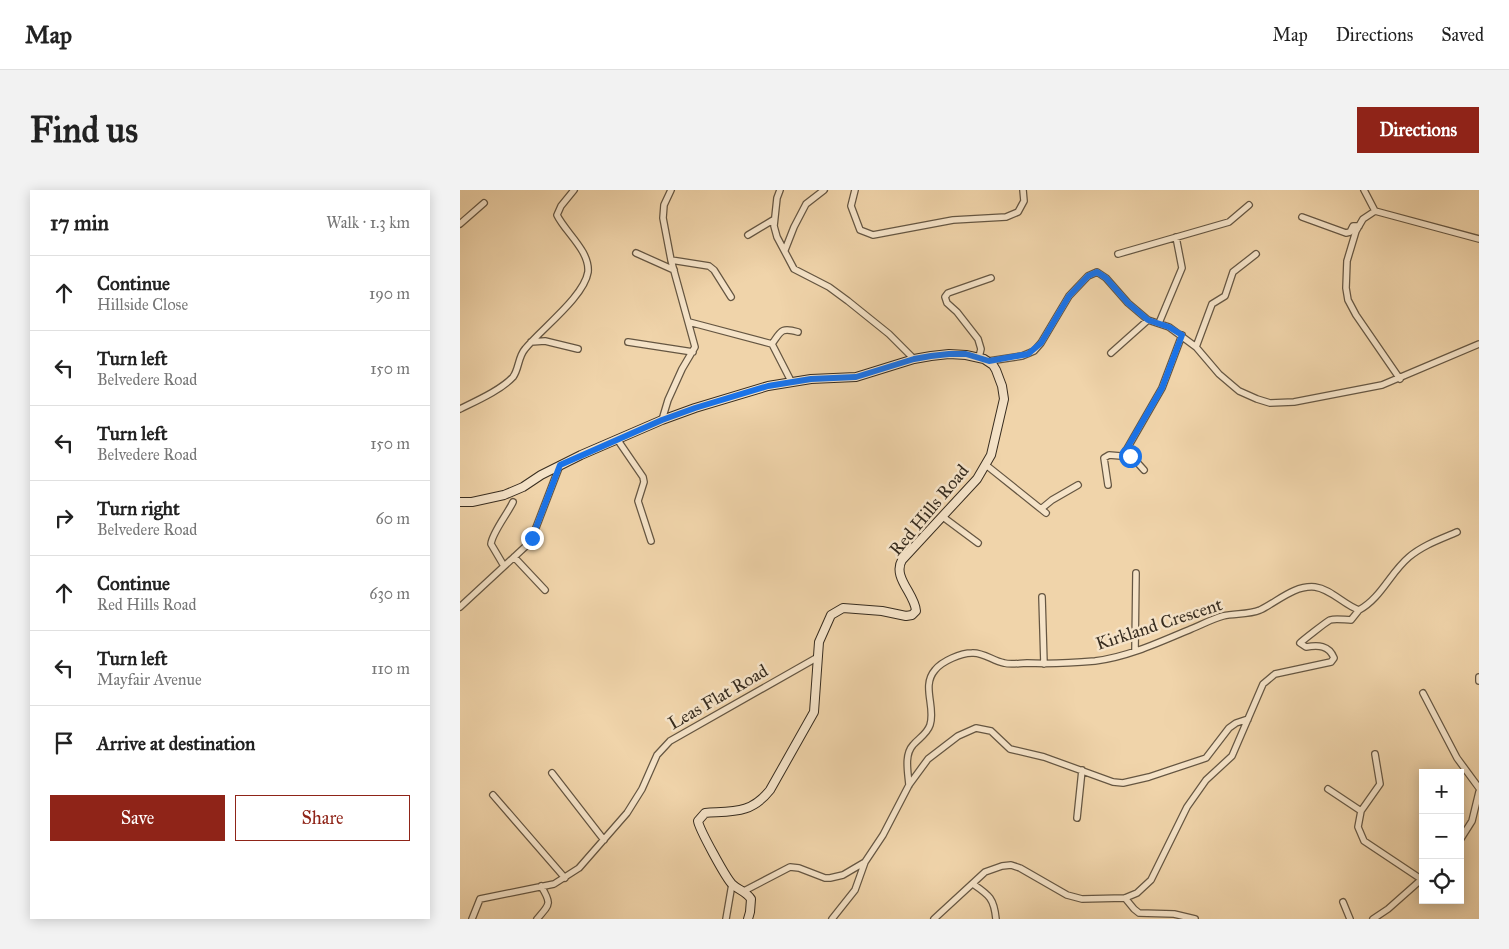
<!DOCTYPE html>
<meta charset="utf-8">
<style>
body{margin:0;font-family:"IM FELL Great Primer",serif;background:#f2f2f2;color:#222}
.controls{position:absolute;right:15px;bottom:15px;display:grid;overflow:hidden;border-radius:0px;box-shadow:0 2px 12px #0003}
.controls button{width:45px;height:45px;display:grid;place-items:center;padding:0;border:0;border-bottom:1px solid #e0e0e0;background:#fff;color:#222;font:25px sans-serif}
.stop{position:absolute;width:15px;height:15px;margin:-11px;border:4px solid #1a73e8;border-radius:50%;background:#fff}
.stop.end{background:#1a73e8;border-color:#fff;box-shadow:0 1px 5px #0008}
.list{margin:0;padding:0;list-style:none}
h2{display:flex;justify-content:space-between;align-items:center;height:65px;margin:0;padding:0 20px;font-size:21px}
h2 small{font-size:16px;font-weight:400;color:#767676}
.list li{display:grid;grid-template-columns:32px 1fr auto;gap:15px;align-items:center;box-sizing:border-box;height:75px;padding:0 20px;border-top:1px solid #e0e0e0}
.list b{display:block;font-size:19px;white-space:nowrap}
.list p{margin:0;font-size:16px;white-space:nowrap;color:#767676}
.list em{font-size:16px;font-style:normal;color:#767676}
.actions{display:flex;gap:10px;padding:15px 20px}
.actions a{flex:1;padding:11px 0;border:1px solid #8f2418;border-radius:0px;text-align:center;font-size:18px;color:#8f2418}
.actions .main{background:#8f2418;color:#fff}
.icon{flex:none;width:28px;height:28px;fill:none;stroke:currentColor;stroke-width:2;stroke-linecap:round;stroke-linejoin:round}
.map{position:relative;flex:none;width:1019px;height:729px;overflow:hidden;border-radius:0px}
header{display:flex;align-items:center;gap:30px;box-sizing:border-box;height:70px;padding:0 25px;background:#fff;border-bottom:1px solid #e0e0e0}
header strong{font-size:24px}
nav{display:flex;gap:28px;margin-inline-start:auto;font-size:18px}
.intro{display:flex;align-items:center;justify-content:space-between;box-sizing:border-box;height:120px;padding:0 30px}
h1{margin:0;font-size:35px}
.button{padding:12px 22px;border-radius:0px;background:#8f2418;color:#fff;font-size:18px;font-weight:700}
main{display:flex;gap:30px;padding:0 30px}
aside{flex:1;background:#fff;border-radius:0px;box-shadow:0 2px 12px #0003}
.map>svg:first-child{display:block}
</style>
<header>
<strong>Map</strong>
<nav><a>Map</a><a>Directions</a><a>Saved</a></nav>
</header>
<div class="intro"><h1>Find us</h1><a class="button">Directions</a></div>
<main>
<aside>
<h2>17 min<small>Walk · 1.3 km</small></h2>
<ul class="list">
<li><svg class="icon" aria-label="ahead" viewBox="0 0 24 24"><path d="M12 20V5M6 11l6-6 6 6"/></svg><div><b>Continue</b><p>Hillside Close</p></div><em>190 m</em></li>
<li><svg class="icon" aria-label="left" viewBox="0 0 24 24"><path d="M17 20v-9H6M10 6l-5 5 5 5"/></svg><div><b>Turn left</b><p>Belvedere Road</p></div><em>150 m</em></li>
<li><svg class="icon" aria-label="left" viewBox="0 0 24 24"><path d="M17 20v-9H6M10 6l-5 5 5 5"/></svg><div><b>Turn left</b><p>Belvedere Road</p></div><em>150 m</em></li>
<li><svg class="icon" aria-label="right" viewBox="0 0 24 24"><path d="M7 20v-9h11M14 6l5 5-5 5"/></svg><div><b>Turn right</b><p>Belvedere Road</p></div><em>60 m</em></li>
<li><svg class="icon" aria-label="ahead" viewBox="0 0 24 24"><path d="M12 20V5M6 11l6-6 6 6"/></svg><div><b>Continue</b><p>Red Hills Road</p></div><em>630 m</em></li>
<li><svg class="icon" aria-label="left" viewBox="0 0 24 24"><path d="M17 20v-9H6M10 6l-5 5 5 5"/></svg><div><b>Turn left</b><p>Mayfair Avenue</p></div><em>110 m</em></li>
<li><svg class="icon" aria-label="arrive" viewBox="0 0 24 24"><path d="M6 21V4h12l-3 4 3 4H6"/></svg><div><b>Arrive at destination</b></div></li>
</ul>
<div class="actions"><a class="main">Save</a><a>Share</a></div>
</aside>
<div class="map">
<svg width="1019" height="729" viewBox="0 0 1019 729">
<rect width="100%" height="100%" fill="#f0d4aa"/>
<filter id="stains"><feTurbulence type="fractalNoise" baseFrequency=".004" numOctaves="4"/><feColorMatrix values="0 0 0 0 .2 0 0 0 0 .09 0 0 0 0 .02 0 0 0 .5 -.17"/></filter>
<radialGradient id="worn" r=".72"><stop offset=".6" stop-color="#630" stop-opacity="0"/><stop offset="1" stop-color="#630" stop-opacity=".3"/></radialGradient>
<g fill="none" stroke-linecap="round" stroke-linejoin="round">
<g stroke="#655642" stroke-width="8">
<path id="minor" d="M320,0L317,8L314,36L317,47L334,79L369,97L388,111L429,144L454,169
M395,0L391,16L400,40L413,45L493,30L546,27L558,22L564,11L563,0
M904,0L915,21
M842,27L886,43L890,42L893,36H899
M0,34L24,13
M288,45L313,30
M325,60L334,37L346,14L364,0
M176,63L214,80
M658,64L769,32L789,15
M211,70L249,76L254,80L271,107
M229,132L312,154L331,191
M699,133L722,78L716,47
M71,152L85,151L118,159
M168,152L233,162
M312,154C321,141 321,137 338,142
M736,157L752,114L765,106L773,82L796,64
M651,163L688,130
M519,167L521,159L518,149L497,122L487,113L485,107L488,103L531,88
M529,171L562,166L574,161L581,153L609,106L628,86L637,82L646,88L668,113L688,130L709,137L736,157L759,184L779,201L797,209L810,213L834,212L922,195L1019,154
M940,189L896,125L888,110L886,98L887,71L896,41L903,29L915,21L1019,49
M0,219C16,211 41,200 53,187C59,179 58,167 65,159C81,139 124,107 128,82C130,61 105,42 97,25L101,16L114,0
M202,230L208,210L222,179L235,157L211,70L203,28L204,15L211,0
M157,249L183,287L184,292L178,311L191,351
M666,260L684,280
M526,275L586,323
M648,295L644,268L649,265L661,266L664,264L702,198L722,145
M581,319L592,310L618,295
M483,327L518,353
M54,367L85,400
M44,376L31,354C32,343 48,323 53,312
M582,407L584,474
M0,417L66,356L72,348L100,275
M675,461L676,383
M1019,487V491
M963,503L997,568L1019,598
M915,564L920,594L901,621L898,637L904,651L961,689
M92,583L144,650
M449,595C448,582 444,565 453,555C459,548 467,544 470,535C476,517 461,496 475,480C482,471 501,463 512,463C523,462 533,471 544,473C551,475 560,473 567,473C589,474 612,473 635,471C668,467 700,452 731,439C741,435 752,429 763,426C775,423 788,425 800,420C817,412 834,395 855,397C871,399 884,415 899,420C921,408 930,383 949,367C963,355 981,349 997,342
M868,599L901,621
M33,605L105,688
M617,628L622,580
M1000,650L1012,631L1019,602
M513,694C529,705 534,708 536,729
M284,701L330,677L339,678L365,688H370L383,685L405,672L423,645L449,595L468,569L498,546L516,538L531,541L550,559L584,567L653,592L663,593L689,587L746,568L769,538L776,533L788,529
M665,708L674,719L679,723L714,724L735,729
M883,712L890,729
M12,729L20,709L94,694L119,678L167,623L182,599L197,565L210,551L358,467
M77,729C90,714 92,714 81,696
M266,729L272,694
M372,729L395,700L405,672
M474,729L525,682L542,676L551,675L560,678L607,705L622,709L665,708L677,703L691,690L727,617L746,590L772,566L803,494L815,484L871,472L874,468C869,455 858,455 846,457L840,453C842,451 866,432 870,430C876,428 885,430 891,430L899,420
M913,729L928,719L963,688"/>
</g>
<g stroke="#372c1f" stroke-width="10">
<path id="secondary" d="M0,312H12L44,305L63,297L81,285L121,265L202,230L235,218L308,196L351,189L396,187L454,169L471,166L489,164L506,165L524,169L533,175L536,180L542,196L544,209L531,265L517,289L442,370C432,387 455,404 456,421L452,425L446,426L422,421L383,418L371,425L359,452L354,522L310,600C291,624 273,621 245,623L238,631C239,639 266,688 272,694C278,700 286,701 291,709L290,722L288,729"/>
</g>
<use href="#minor" stroke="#f5e3c8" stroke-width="5.5"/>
<use href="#secondary" stroke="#f5e3c8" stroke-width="8"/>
</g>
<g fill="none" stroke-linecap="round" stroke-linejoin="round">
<path stroke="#1a73e8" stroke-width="6" d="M72,348L100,275L202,230L235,218L308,196L351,189L396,187L454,169L471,166L489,164H506L529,171L568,164L581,153L609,106L628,86L637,82L646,88L668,113L688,130L709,137L722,145L702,198L666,260L670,266"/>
</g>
<g text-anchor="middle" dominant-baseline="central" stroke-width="5" stroke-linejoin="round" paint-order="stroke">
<g font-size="18" fill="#372c1f" stroke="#f5e3c8">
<text transform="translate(469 320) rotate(-50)">Red Hills Road</text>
<text transform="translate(699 434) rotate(-18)">Kirkland Crescent</text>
<text transform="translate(258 507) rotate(-30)">Leas Flat Road</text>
</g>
</g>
<rect width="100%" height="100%" filter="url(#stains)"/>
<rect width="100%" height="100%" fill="url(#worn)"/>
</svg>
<div class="controls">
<button>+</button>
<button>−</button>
<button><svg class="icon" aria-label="locate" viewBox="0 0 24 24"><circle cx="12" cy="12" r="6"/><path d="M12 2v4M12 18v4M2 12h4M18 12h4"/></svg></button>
</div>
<div class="stop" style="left:670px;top:266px"></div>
<div class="stop end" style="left:72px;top:348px"></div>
</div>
</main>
